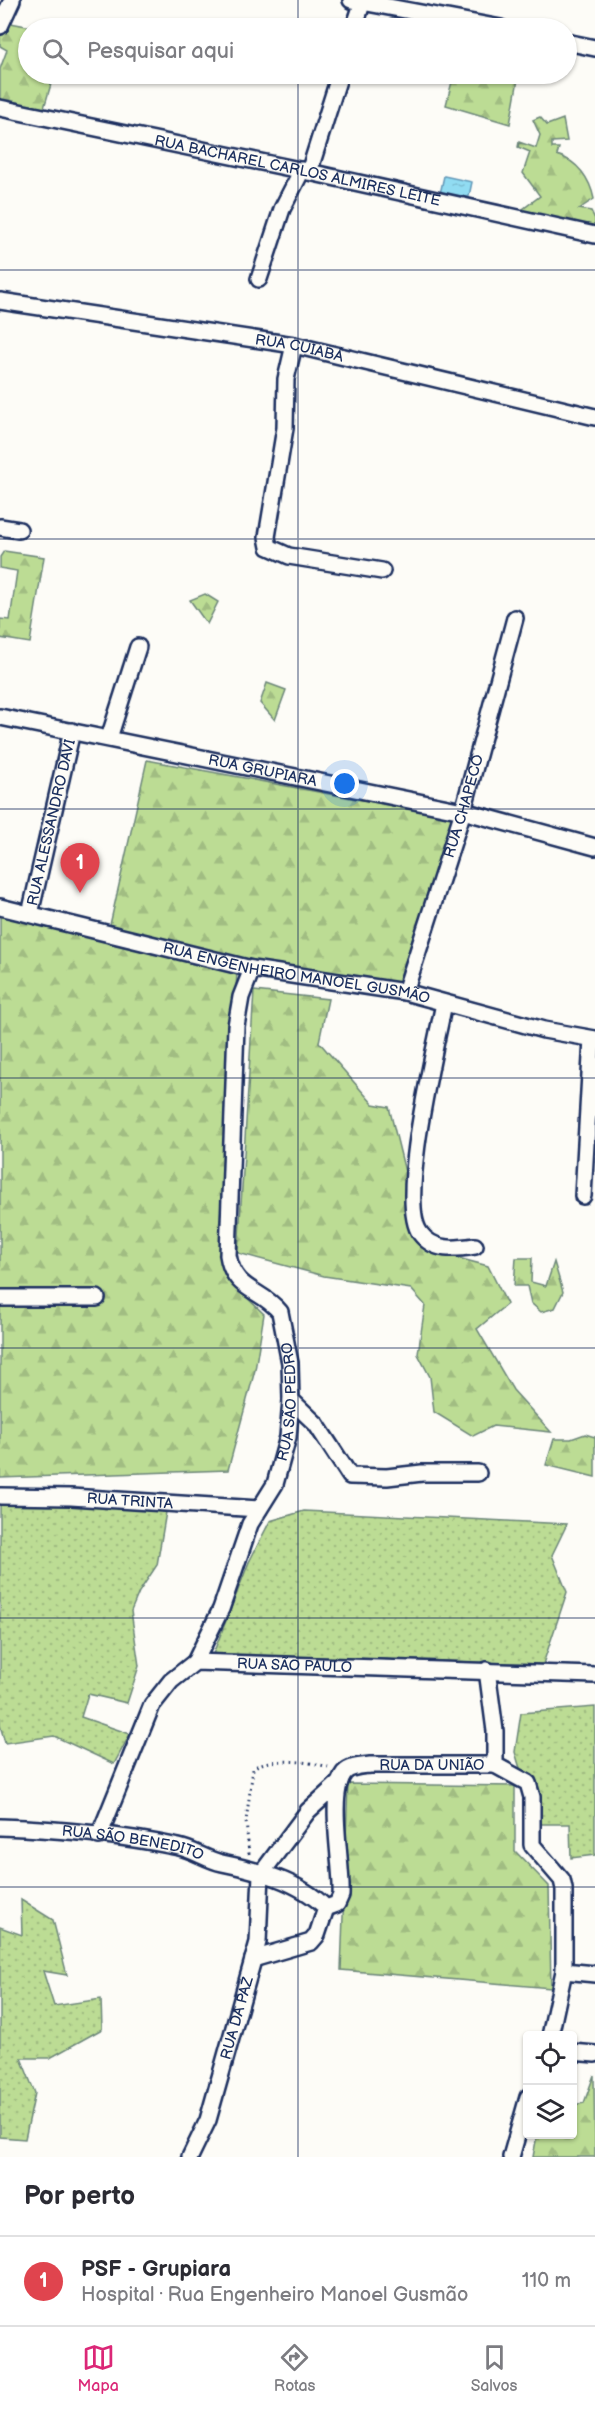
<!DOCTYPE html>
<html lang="pt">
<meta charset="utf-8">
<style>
body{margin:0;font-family:"Balsamiq Sans",sans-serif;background:#f2f2f3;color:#2b2b33}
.controls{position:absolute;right:18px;bottom:18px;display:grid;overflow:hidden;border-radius:6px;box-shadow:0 2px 4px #0004}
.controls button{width:54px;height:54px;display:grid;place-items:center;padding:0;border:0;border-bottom:2px solid #e1e1e2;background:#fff;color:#2b2b33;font:30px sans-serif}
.you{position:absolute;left:345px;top:784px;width:21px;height:21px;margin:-15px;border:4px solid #fff;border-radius:50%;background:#1a73e8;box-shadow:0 0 0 9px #1a73e833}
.badge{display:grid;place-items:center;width:39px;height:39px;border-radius:50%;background:#db2777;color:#fff;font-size:20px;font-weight:700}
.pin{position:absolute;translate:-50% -50px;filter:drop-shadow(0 2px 3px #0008)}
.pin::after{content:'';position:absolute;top:32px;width:21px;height:18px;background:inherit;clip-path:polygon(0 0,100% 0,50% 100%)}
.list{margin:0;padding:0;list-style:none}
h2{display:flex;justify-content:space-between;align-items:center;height:78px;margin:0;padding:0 24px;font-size:26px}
h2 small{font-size:20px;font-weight:400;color:#7c7c81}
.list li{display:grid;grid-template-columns:39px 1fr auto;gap:18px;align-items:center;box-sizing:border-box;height:90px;padding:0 24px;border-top:2px solid #e1e1e2}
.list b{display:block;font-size:22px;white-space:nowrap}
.list p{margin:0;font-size:20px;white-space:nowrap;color:#7c7c81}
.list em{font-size:20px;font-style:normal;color:#7c7c81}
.icon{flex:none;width:33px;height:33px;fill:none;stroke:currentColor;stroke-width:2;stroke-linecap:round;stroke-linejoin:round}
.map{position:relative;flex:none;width:595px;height:2157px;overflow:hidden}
.search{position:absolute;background:#fff;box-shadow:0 2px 4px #0004;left:18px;right:18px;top:18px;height:66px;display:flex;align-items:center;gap:15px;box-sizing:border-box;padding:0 21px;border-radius:33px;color:#7c7c81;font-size:22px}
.sheet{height:168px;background:#fff}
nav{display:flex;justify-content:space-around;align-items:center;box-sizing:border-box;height:84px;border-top:2px solid #e1e1e2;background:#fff;font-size:16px;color:#7c7c81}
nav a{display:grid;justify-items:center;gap:3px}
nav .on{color:#db2777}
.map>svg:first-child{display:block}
</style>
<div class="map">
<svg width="595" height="2157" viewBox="0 0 595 2157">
<defs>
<pattern id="grass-dots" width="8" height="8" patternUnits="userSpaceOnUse" patternTransform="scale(1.5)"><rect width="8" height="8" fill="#bcdc94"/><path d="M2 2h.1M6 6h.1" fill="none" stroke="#a1bd82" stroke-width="1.8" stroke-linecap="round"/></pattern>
<pattern id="forest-firs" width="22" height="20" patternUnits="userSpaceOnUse" patternTransform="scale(1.5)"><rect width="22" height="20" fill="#bcdc94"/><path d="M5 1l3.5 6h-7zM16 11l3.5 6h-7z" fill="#a1bd82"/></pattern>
<pattern id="water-ripples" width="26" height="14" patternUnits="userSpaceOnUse" patternTransform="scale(1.5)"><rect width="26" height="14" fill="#91dcf2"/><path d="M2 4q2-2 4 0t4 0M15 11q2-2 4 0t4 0" fill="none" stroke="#7cbdd2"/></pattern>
</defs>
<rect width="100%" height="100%" fill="#fdfcf7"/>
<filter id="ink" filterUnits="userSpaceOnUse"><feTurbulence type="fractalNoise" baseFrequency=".0167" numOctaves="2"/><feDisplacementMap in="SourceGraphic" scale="12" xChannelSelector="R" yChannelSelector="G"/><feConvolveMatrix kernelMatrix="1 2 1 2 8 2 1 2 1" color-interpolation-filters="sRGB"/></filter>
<g filter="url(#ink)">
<path fill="url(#grass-dots)" stroke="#6c8679" stroke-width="1.5" d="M0,1504H61L166,1512L157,1565L139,1592L131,1611L139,1666L127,1703L88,1694L81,1717L130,1734L114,1764L54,1736L5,1743L0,1725Z
M304,1511L567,1524L552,1555L567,1592L543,1664L213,1654L249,1562L270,1521Z
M595,1707V1855L571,1858L570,1824H537L515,1752L521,1713Z
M21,1900L53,1920L67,1975L43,1971L54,2006L101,1999L102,2029L50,2058H21L35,2093L25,2139L0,2137V1927L22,1935Z"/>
<path fill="url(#forest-firs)" stroke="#6c8679" stroke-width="1.5" d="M0,21L37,28H28V74H54L44,108L0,100V69L7,50L0,46Z
M454,74H519L510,124L446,105Z
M540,117L547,125L563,119L567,141L552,142V148H559L557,155C578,161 590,179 594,199L579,209L591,211L595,219V230L519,212L540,196L523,173L530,152L518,147L519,142L536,148L540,135L533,120Z
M4,551L44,557L30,643L0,638V619L10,620L17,571L0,568V557Z
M205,594L218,602L207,624L190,600Z
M267,683L286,690L275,720L260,703Z
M147,760L453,817L397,986L256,966L110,925Z
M0,909L237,973L220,1220L226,1278L264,1314L255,1370L228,1470L0,1478Z
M254,991L328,999L319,1042L373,1104L389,1107L424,1249L488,1266L507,1304L477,1329L513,1390L551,1432L493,1426L473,1436L434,1412L430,1377L418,1354L425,1305L411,1289L324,1276L238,1253Z
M516,1258H532L531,1282L546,1286L554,1262L563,1292L555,1308L541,1312L531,1303L527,1286H514Z
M585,1434L595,1437V1477L546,1465L554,1439H571Z
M348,1784L515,1786V1851L549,1886L551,1988L341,1970Z
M594,2075L595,2157H533L537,2135L572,2134L573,2105L584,2103Z"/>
<path fill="url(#water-ripples)" stroke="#6297b7" stroke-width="1.5" d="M444,176L472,182L468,201L440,194Z"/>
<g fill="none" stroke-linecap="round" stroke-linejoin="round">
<g stroke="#1b2f5e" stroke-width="20">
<g id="street">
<path d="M351,0L501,28"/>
<path d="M0,26L12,0"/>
<path d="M354,28L362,4"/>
<path d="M566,42L595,48"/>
<path id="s1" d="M0,108L309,172L595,235"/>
<path d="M309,172L340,74"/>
<path d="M259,279L282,209L302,170"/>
<path id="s2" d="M0,301L294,345L595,417"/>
<path d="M294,345L286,379L285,428L267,537L269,547L289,556L382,571"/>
<path d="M0,527L19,530"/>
<path id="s3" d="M0,717L463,811L595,847"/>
<path d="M109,738L138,647"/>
<path id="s4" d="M0,907L252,969L405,992L544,1030L595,1039"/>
<path id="s5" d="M30,914L72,731"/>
<path id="s6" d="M405,992L463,811L515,618"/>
<path d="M444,1003C436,1046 397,1201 420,1233C434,1252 455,1249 475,1246"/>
<path d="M583,1196L592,1039"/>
<path d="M0,1298H97"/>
<path d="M291,1400L316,1424L350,1476L387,1477L422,1473H478"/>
<path id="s7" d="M0,1496L71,1497L259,1509"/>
<path id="s8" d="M195,1662L221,1609L250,1524L275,1484L288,1437L291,1400L290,1363L280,1312C261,1288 234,1292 228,1255L236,1026L241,997L252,969"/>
<path d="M487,1670L495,1731V1765L528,1783L532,1797V1845L562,1880L564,1889V1971L550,2036"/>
<path id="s9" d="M0,1827C59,1829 121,1835 179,1847C194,1850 207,1860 222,1863C256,1870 300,1881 326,1908L337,1904L341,1895C343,1866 327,1796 344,1773C350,1766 361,1766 370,1765H495"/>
<path id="s10" d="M99,1836L152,1705L171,1681L195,1662L595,1675"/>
<path d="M261,1874L308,1811L340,1782"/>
<path d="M253,1959L311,1942L317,1935L326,1908"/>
<path d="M564,1971L595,1974"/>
<path d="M572,2052L595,2054"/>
<path id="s11" d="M190,2157L208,2120L258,1942L261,1874"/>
<path d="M511,2157L528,2097"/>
</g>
</g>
<path stroke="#1b2f5e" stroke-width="3" stroke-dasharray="1.5 4.5" stroke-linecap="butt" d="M249,1854L246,1821L253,1769C264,1756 313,1762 328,1767"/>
<use href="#street" stroke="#fdfcf7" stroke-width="15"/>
</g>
</g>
<path fill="none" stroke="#1b2f5e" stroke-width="1.5" stroke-opacity="0.55" d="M298,0V28M298,74V2157M0,270H595M0,539H595M0,809H595M0,1078H595M0,1348H595M0,1618H595M0,1887H595"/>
<g text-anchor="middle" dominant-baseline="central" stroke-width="4.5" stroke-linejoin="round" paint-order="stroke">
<g font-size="15" fill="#1b2f5e" stroke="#fdfcf7">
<text stroke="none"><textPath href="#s1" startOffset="304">RUA BACHAREL CARLOS ALMIRES LEITE</textPath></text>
<text stroke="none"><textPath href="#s2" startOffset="303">RUA CUIABÁ</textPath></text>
<text stroke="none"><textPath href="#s3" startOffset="268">RUA GRUPIARA</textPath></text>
<text stroke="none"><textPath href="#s6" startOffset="195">RUA CHAPECÓ</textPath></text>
<text stroke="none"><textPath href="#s5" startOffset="94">RUA ALESSANDRO DAVI</textPath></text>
<text stroke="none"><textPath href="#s4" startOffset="304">RUA ENGENHEIRO MANOEL GUSMÃO</textPath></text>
<text stroke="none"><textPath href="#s8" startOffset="280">RUA SÃO PEDRO</textPath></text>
<text stroke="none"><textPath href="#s7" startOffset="130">RUA TRINTA</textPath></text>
<text stroke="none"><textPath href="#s10" startOffset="302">RUA SÃO PAULO</textPath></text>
<text stroke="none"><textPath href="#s9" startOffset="576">RUA DA UNIÃO</textPath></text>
<text stroke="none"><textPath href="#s9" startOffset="134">RUA SÃO BENEDITO</textPath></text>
<text stroke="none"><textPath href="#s11" startOffset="147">RUA DA PAZ</textPath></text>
</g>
</g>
</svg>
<div class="controls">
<button><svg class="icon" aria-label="locate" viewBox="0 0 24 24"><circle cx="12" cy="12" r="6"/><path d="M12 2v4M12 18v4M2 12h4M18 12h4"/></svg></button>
<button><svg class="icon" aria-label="layers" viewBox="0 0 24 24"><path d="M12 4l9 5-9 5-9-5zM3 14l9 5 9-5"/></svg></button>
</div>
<div class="you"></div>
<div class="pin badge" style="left:80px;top:893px;background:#e0444e">1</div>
<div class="search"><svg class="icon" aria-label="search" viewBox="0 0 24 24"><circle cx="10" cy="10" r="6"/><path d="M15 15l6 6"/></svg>Pesquisar aqui</div>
</div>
<section class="sheet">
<h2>Por perto<small></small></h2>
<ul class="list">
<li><span class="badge" style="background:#e0444e">1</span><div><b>PSF - Grupiara</b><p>Hospital · Rua Engenheiro Manoel Gusmão</p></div><em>110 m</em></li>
</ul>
</section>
<nav>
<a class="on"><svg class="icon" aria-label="map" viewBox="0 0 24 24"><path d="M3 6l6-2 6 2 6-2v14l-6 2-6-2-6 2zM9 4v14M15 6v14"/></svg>Mapa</a>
<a><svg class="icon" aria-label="directions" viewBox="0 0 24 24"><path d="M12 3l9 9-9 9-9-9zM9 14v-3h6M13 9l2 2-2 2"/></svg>Rotas</a>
<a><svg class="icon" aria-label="saved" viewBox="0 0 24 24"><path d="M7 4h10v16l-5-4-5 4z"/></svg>Salvos</a>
</nav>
